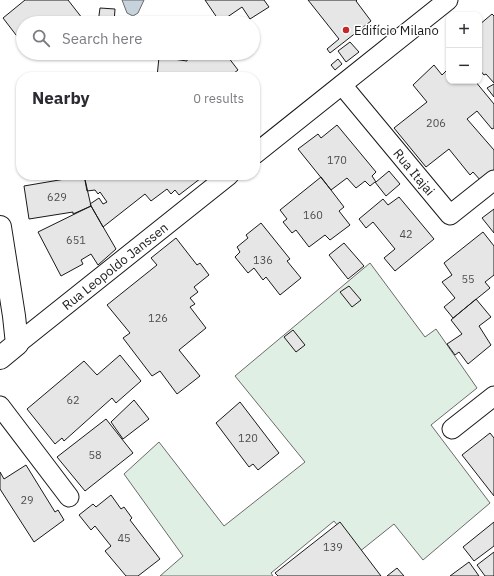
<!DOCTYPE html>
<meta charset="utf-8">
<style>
body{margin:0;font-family:"IBM Plex Sans",sans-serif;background:#f2f2f3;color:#2b2b33}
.controls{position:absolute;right:12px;top:12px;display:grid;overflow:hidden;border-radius:8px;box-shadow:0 1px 3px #0004}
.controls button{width:36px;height:36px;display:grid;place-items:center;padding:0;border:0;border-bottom:1px solid #e1e1e2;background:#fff;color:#2b2b33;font:20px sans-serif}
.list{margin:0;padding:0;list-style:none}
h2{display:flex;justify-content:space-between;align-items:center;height:52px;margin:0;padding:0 16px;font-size:17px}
h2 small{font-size:13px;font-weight:400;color:#7c7c81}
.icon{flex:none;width:22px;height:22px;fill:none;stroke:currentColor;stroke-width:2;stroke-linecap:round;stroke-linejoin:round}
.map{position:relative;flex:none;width:494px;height:576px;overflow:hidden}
.search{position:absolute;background:#fff;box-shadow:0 1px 3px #0004;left:16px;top:16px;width:244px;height:44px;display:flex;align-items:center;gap:10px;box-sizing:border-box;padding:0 14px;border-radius:22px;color:#7c7c81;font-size:15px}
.panel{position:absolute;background:#fff;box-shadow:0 1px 3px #0004;left:16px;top:72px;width:244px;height:108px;border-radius:16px}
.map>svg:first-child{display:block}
</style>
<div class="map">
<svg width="494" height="576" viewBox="0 0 494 576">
<rect width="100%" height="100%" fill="#fff"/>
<path fill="#e0efe3" stroke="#6a6a6a" d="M370,263L425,337L436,329L477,388L431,425L490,503L423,560L394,524L359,552L334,521L271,573L273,576H160L183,556L124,474L159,442L224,526L305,462L235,376Z"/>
<path fill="#c6d2dc" stroke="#6a6a6a" d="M122,0H144L138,13L133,16L127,13Z"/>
<path fill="#e6e6e6" stroke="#1a1a1a" d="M25,0H68L86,23H23V44L3,18Z
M205,0H264L269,7L250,19L242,7L220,22Z
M308,0H357L356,1L371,21L330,53L327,49L339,39Z
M100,8L115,9L114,23H98Z
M492,14L494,16V83L486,74L484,75L479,69V25Z
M350,42L359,52L346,62L338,51Z
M188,53H225L238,70L229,77H157L159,57L187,61Z
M338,59L342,64L335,70L331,65Z
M434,65L442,75L449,68V81H475L494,104V128L492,129L477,111L467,119L494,150V172L482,182L473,172L470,175L449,149L426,167L394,128L427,102L413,85Z
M494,84V97L487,88Z
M337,125L376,172L372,176L376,182L389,171L400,184L386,196L375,182L370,186L365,181L356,188L347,178L331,190L298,149L318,134L321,138Z
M64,175H84L91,206L73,214V212L29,219L24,186L65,179Z
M84,175H205L179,195L175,190L171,194L167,189L151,201L145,194L103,227L90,204L99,198L103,204L107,202L100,192L98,194L95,190L87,191Z
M321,177L344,207L339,211L350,225L330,240L325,235L309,247L296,230L292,233L283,222L287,219L280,210Z
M399,197L434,239L395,271L384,258L395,249L373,222L366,228L359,219L383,199L388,205Z
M91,206L116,249L98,265L91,254L81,260L83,264L61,276L38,232Z
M494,209V233L482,218Z
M261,223L290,259L287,261L301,278L280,295L266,277L263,280L254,268L248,273L235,257L240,252L237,247L248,238L246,235Z
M483,232L494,246V275L485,282L490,288L453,318L444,307L455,298L442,282L452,275L444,263Z
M176,238L197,265L200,263L209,275L194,287L198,292L190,298L195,304L190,307L206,328L179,350L200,376L177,394L160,371L152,376L123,338L130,333L107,305L157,265L151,258Z
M344,243L364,266L348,279L329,255Z
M349,286L361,300L352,307L340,292Z
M476,299L491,317L479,326L491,345L468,364L459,352L455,355L447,344L462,334L451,320Z
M293,330L305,345L296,352L284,337Z
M120,355L141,381L116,403L112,398L64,441L62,438L55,444L27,409L84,361L97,375Z
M134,400L149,419L123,439L111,422Z
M240,402L279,453L258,470L253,464L249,467L216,423Z
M106,419L133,453L85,491L57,457Z
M490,433L494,438V496L462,455Z
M26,465L55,512L58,510L64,520L34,542L0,489V472L4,479Z
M111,495L121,509L124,507L132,518L130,520L160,559L138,576H126L105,551L111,546L95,526L91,530L79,515L93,504L96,507Z
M340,522L381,576H278L275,573Z
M494,522V546L474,561L463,547Z
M494,552V576H485L477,565Z
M469,562L479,576H450Z
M397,568L404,576H387Z"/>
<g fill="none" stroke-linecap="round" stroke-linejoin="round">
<g stroke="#1a1a1a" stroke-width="21">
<g id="street">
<path id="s1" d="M342,85L450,215L494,180"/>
<path d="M255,154L448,0"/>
<path id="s2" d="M17,344L229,175"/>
<path d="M0,406L69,497"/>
<path d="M452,429L494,396"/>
</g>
</g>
<g stroke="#1a1a1a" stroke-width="24">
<path id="secondary" d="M0,227L14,316L17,344L0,358"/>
</g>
<use href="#street" stroke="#fff" stroke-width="19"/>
<use href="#secondary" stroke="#fff" stroke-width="22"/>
</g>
<circle fill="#c62828" stroke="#fff" stroke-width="1.5" cx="346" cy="30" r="4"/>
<g text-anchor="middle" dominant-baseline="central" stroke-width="3" stroke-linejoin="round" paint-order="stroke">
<g font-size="11" fill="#4d4d4d">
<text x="436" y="123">206</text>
<text x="337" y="160">170</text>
<text x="57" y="197">629</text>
<text x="313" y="215">160</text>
<text x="406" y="234">42</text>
<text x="76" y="240">651</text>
<text x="263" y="260">136</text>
<text x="468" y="279">55</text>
<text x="158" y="318">126</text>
<text x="73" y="400">62</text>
<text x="248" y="438">120</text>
<text x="95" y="455">58</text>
<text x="27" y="500">29</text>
<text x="124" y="538">45</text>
<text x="333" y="547">139</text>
</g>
<g font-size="13" fill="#1a1a1a" stroke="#fff" text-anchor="start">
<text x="354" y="30">Edifício Milano</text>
</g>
<g font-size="13" fill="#1a1a1a" stroke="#fff">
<text stroke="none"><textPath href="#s1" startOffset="113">Rua Itajai</textPath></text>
<text stroke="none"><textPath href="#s2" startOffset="125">Rua Leopoldo Janssen</textPath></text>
</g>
</g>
</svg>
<div class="controls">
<button>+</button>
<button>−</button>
</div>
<div class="search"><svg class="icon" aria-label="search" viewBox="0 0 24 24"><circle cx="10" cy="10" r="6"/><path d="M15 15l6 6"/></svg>Search here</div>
<section class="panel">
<h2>Nearby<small>0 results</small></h2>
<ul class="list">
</ul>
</section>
</div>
